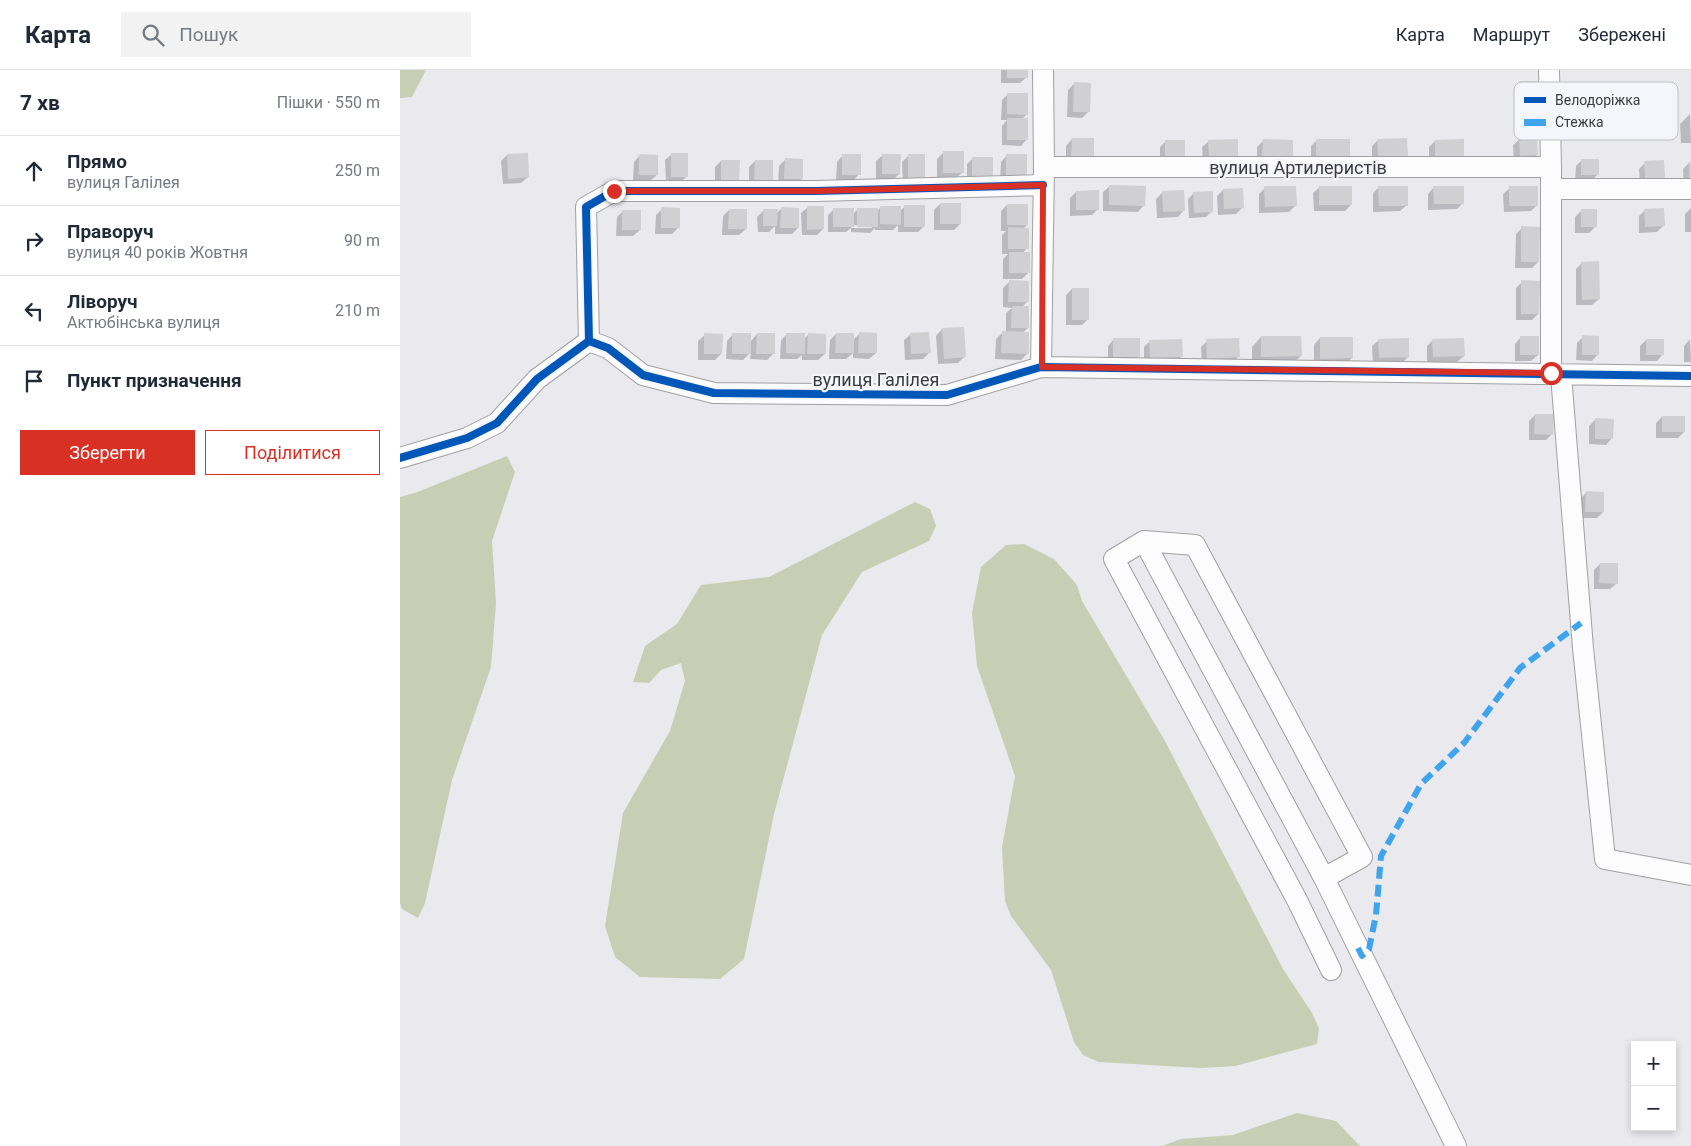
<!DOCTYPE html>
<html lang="uk">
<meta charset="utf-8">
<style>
body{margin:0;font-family:Roboto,sans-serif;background:#f2f2f3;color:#1f2937}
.controls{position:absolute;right:15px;bottom:15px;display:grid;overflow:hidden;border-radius:0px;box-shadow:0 2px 8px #0003}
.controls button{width:45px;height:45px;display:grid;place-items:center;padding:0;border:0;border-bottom:1px solid #e0e1e3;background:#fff;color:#1f2937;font:25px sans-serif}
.stop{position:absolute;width:15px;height:15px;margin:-11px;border:4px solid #d93025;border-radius:50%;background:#fff}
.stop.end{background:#d93025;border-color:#fff;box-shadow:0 1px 5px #0008}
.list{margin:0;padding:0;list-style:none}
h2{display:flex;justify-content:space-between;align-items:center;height:65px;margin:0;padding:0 20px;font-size:21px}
h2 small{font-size:16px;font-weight:400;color:#747a83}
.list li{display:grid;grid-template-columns:32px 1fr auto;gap:15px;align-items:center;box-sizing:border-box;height:70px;padding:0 20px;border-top:1px solid #e0e1e3}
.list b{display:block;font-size:19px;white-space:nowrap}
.list p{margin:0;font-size:16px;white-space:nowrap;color:#747a83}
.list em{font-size:16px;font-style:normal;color:#747a83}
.actions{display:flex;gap:10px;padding:15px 20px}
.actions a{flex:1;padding:11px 0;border:1px solid #d93025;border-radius:0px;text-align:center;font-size:18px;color:#d93025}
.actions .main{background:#d93025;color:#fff}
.icon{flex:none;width:28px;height:28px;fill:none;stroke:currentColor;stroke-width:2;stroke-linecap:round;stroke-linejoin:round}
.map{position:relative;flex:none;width:1291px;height:1076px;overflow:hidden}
header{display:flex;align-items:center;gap:30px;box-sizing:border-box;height:70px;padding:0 25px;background:#fff;border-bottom:1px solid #e0e1e3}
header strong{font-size:24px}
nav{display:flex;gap:28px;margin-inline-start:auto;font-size:18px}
.search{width:350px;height:45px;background:#f2f2f3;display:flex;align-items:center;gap:12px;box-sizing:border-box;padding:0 18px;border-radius:0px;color:#747a83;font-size:19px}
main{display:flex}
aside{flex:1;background:#fff}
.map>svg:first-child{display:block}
</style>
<header>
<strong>Карта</strong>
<div class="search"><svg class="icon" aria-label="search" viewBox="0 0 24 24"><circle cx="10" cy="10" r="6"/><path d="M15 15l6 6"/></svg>Пошук</div>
<nav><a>Карта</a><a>Маршрут</a><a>Збережені</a></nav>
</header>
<main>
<aside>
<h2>7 хв<small>Пішки · 550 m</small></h2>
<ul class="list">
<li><svg class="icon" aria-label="ahead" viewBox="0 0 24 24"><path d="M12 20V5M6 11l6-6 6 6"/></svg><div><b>Прямо</b><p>вулиця Галілея</p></div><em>250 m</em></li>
<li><svg class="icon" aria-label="right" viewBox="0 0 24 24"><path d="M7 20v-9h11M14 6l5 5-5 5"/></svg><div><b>Праворуч</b><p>вулиця 40 років Жовтня</p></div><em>90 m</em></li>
<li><svg class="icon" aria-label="left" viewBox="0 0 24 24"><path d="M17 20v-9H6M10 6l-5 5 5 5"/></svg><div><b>Ліворуч</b><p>Актюбінська вулиця</p></div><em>210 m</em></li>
<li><svg class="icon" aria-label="arrive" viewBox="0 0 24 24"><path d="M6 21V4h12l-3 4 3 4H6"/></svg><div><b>Пункт призначення</b></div></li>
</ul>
<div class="actions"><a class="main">Зберегти</a><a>Поділитися</a></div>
</aside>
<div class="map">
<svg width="1291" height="1076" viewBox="0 0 1291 1076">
<rect width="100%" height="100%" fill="#e9e9ee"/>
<path fill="#c7ceb4" d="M0,0H26L12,27L0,28Z
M107,386L115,402L92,471L96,533L91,597L52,710L25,833L18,848L2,839L0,833V427L15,423Z
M515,432L530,439L536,456L529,471L462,502L422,565L374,744L344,889L320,909L240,907L215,887L205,856L223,743L270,661L285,611L281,593L261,600L249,613L233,612L245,576L277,554L301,515L369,507Z
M624,474L654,489L677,515L682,531L765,671L883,899L912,943L919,958L917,974L835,996L801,998L699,992L683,985L674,972L651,900L611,846L605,831L602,777L615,706L577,596L572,543L581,497L606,475Z
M897,1043L936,1051L960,1076H762L781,1069L833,1065Z"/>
<path fill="#0003" d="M601,0H627V7L620,13H601Z
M1121,12L1138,39L1132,45H1115V19Z
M675,13L688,42L682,48L667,47L668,20Z
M608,24L627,44L621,50L627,69L621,76L602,75V56L607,50H601L602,30Z
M1290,44L1291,73H1281L1280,54Z
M672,69L693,70L666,93V76Z
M1120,69L1137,85L1131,91L1114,92L1113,75Z
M836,70L803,94L802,77L809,71Z
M917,70H948L911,93V76Z
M978,70L1007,86L1000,92L972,93V76Z
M766,71H784L760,94V77Z
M863,71H892L857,95V77Z
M1035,71L1063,85L1057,92H1029V77Z
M544,82L563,102L556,108H537V89Z
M272,84L287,106L281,112L266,113L265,90Z
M107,85L128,107L121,113L103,114L101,91Z
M240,85L257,105L250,111L233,110L234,92Z
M443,85L459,104L453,111L436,110L437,92Z
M483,85L499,104L493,110H476V91Z
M607,85L626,105L600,111L601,92Z
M508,86L524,108L518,114H503L502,92Z
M573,88L591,105L585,112L567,111V94Z
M385,90L402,109L395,115L378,114L379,96Z
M1182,90L1197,105L1191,111H1175L1176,96Z
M321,91L338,110L332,116H315V97Z
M355,91L366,117L349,116V97Z
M1245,93L1264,107L1258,114L1240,115L1239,99Z
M1289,93H1291V115H1284L1283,99Z
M710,116L744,135L738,142L703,141V122Z
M920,117L951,135L945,141H914L913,123Z
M979,117L1007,135L1000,141L973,142V123Z
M1034,117L1063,133L1057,139L1028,140V124Z
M865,118L895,136L889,142L859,143V124Z
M1110,118L1137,135L1131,141L1104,142L1103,124Z
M823,120L843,137L836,144L818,145L817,126Z
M676,122L698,139L692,145L670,146V128Z
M762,123L784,140L778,147L757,148L756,129Z
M794,123L812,141L806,147L789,148L788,129Z
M540,134L560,154L554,160H534V140Z
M607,135L627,155L623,159L627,178L623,183L628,203L622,209H603V189L608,184H602V165L606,161H601V141Z
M505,136L524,156L518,162H498V155L493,160H475V158L470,163L451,162V158H472V156L451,155V158L446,162H428V145L434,139L452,145L458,139L478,140L481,137L500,141Z
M408,137L423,159L417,165H402L401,143Z
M1291,138V162H1285V144Z
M262,139L278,158L272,164H255L256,145Z
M381,139L398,158L392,164H375V156L369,162H358L357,147L364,140L377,143Z
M329,140L346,159L339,165H322L323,146Z
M1182,140L1195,157L1189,163H1175V147Z
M1245,140L1263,156L1257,162L1239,163V146Z
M223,141L240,160L233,166H216L217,147Z
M1122,158L1138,192L1132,198H1115L1116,164Z
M1182,193L1199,229L1192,235H1176V199Z
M609,212L628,231L622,237L628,258L622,263L628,283L621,290L595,289L596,269L602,263H606V243L612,238L603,237V218Z
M1122,212L1138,244L1132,250H1116V218Z
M672,219L688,249L682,255H666V225Z
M542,259L564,287L558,293L538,294L536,266Z
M333,264L350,272L357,264L374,283L367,290L350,289L351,282L343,290L326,289L327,271Z
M387,264L404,269L408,265L425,284L418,290H402V285L397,289H380L381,270Z
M436,264L453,270L459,264L476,283L469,289L453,288V283L446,289H429L430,270Z
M511,264L529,283L523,289L505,290L504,270Z
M305,265L321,284L315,290H298V271Z
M861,267L901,286L891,295L852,296V277Z
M1121,267L1138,285L1131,291H1115V274Z
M1183,267L1198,284L1192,291L1176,290L1177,273Z
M920,268L952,288L945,294H914V275Z
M714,269L739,286L733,292L708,293V276Z
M1290,269L1291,292H1284V276Z
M979,270L1008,287L1002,293L973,294L972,276Z
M1033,270L1064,286L1057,292L1027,293V276Z
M1246,270L1263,284L1257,291H1240V276Z
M750,271L781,287L775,293L744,294V277Z
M807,271L838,287L832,293L802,294L801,277Z
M1135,345L1152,364L1146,370H1129V351Z
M1262,347L1284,362L1278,368H1256V353Z
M1196,349L1212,368L1206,375L1189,374V356Z
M1186,423L1203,442L1197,448H1180V429Z
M1200,494L1217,513L1210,519H1194V500Z"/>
<path fill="#d0cfd1" d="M607,0H628V8H607Z
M1120,11H1139L1140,39L1121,40Z
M674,12L691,13L690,42H673Z
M607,23H628V45L607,44Z
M607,48H628V70H607Z
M1137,67L1138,85L1120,86L1119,68Z
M672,68H694V88L671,87Z
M1007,68L1008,86L978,87L977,69Z
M838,69V88L809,89L808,70Z
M863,69L893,70V89H862Z
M916,69H950V88H916Z
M1064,69V86H1035V70Z
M765,70H785V88H765Z
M543,81H564V103H543Z
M128,83L129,107L108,109L107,84Z
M271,83H288V107H271Z
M239,84L258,85V105H239Z
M442,84H461V105H442Z
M482,84H501L500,104H482Z
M508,84H525V108H508Z
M606,84H627V106H606Z
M572,87H593V106H572Z
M385,88L403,89V109H384Z
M1181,89H1199V105H1181Z
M321,90H340L339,111L321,110Z
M355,90H373V111H354Z
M1264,90L1265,108L1245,109L1244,91Z
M1289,92H1291V110H1289Z
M709,115L746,116L745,136L709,135Z
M864,116H896L897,136L865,137Z
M919,116H952V135H919Z
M978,116H1008V136H979Z
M1033,116H1064V134H1034Z
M1109,116H1138V136H1109Z
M843,118L844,138L824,139L823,119Z
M699,120V140H676V121Z
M784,120L785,141L763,142L762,121Z
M813,121V142L794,143L793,122Z
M540,133H561V154H540Z
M607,134H628V155H607Z
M504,135H525V157H504Z
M407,136H424V159L407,160Z
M480,136H501V155L480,154Z
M261,137L280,138V158H261Z
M381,137L399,138V158H380Z
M433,138H454V157H433Z
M457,138H478V157H457Z
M1264,138L1265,156L1245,157L1244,139Z
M329,139H347V159H328Z
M363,139H378L377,156H363Z
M1181,139H1197V157H1181Z
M222,140H241V160H222Z
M1121,156L1140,157L1139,192H1121Z
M608,157L629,158V179H608Z
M609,182H630V203H609Z
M1199,191L1200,229L1182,230L1181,192Z
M609,210L629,211V232H608Z
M1121,210L1140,211L1139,244H1121Z
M672,218H689V250H672Z
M612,236H629V258H611Z
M564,257L566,287L544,289L542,258Z
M602,261L629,262V284L601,283Z
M459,262L477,263V283H458Z
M529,262L531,283L511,284L510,263Z
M304,263L323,264L322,284H304Z
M332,263H351V284H332Z
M357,263H375V284H356Z
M386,263H405V284L386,283Z
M408,263L426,264V284H407Z
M436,263H454V283H435Z
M1182,265L1199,266V285H1182Z
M861,266H901L902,286L861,287Z
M1120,266H1139V285H1120Z
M920,267H953V288L920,289Z
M713,268H740V287H713Z
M839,268L840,287L807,289L806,269Z
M1009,268V287L979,288L978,269Z
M1064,268L1065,286L1033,287L1032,269Z
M782,269L783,287L750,288L749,270Z
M1246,269H1264V285H1246Z
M1135,344H1154L1153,365L1134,364Z
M1262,346H1285V362H1262Z
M1195,348L1214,349L1213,369H1195Z
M1186,421L1204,422V442H1185Z
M1200,493H1218V514L1199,513Z"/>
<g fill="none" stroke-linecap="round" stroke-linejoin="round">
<g stroke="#a0a0a4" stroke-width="22">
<path id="minor" d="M1149,0L1151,97V303
M644,97H1151
M1151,119H1291
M189,271L186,137L214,121H416L643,115
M641,297L644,97L643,0
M1161,305L1183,578L1205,789L1291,805
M0,388L67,368L97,353L137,309L189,271L208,278L243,305L314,323L547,325L641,297L1291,306
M744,471L924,808L1056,1076
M924,808L962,787L795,475L744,471L714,489L897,830L931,900"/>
</g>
<use href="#minor" stroke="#fcfcfc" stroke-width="20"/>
<path stroke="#3fa4ec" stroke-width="6" stroke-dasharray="12 6" stroke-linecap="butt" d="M958,878L962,886L969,879L976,845L981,786L1021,714L1064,673L1120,598L1181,553"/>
<g stroke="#f5f5fc" stroke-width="11">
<path id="cycleway" d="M189,271L186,137L214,121H416L643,115
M0,388L67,368L97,353L137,309L189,271L208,278L243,305L314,323L547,325L641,297L1291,306"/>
</g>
<use href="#cycleway" stroke="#0057b8" stroke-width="8"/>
</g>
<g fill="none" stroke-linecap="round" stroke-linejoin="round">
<path stroke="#d93025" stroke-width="6" d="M214,121H416L643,115L642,297L1151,303"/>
</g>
<g text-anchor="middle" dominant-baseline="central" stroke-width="4.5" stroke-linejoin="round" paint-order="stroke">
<g font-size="18" fill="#3c3c3e" stroke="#f5f5fc">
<text x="898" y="97">вулиця Артилеристів</text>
<text x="476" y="309">вулиця Галілея</text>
</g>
</g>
<rect x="1114" y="12" width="164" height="58" rx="8" fill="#f5f5fc" stroke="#bebec3" stroke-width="1"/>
<rect x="1124" y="27" width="22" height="6" fill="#0057b8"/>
<rect x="1124" y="49" width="22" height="7" fill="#3fa4ec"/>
<g font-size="14" fill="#3c3c3e">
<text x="1155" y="35">Велодоріжка</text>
<text x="1155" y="57">Стежка</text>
</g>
</svg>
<div class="controls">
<button>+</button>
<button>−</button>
</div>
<div class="stop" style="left:1151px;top:303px"></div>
<div class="stop end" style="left:214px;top:121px"></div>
</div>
</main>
